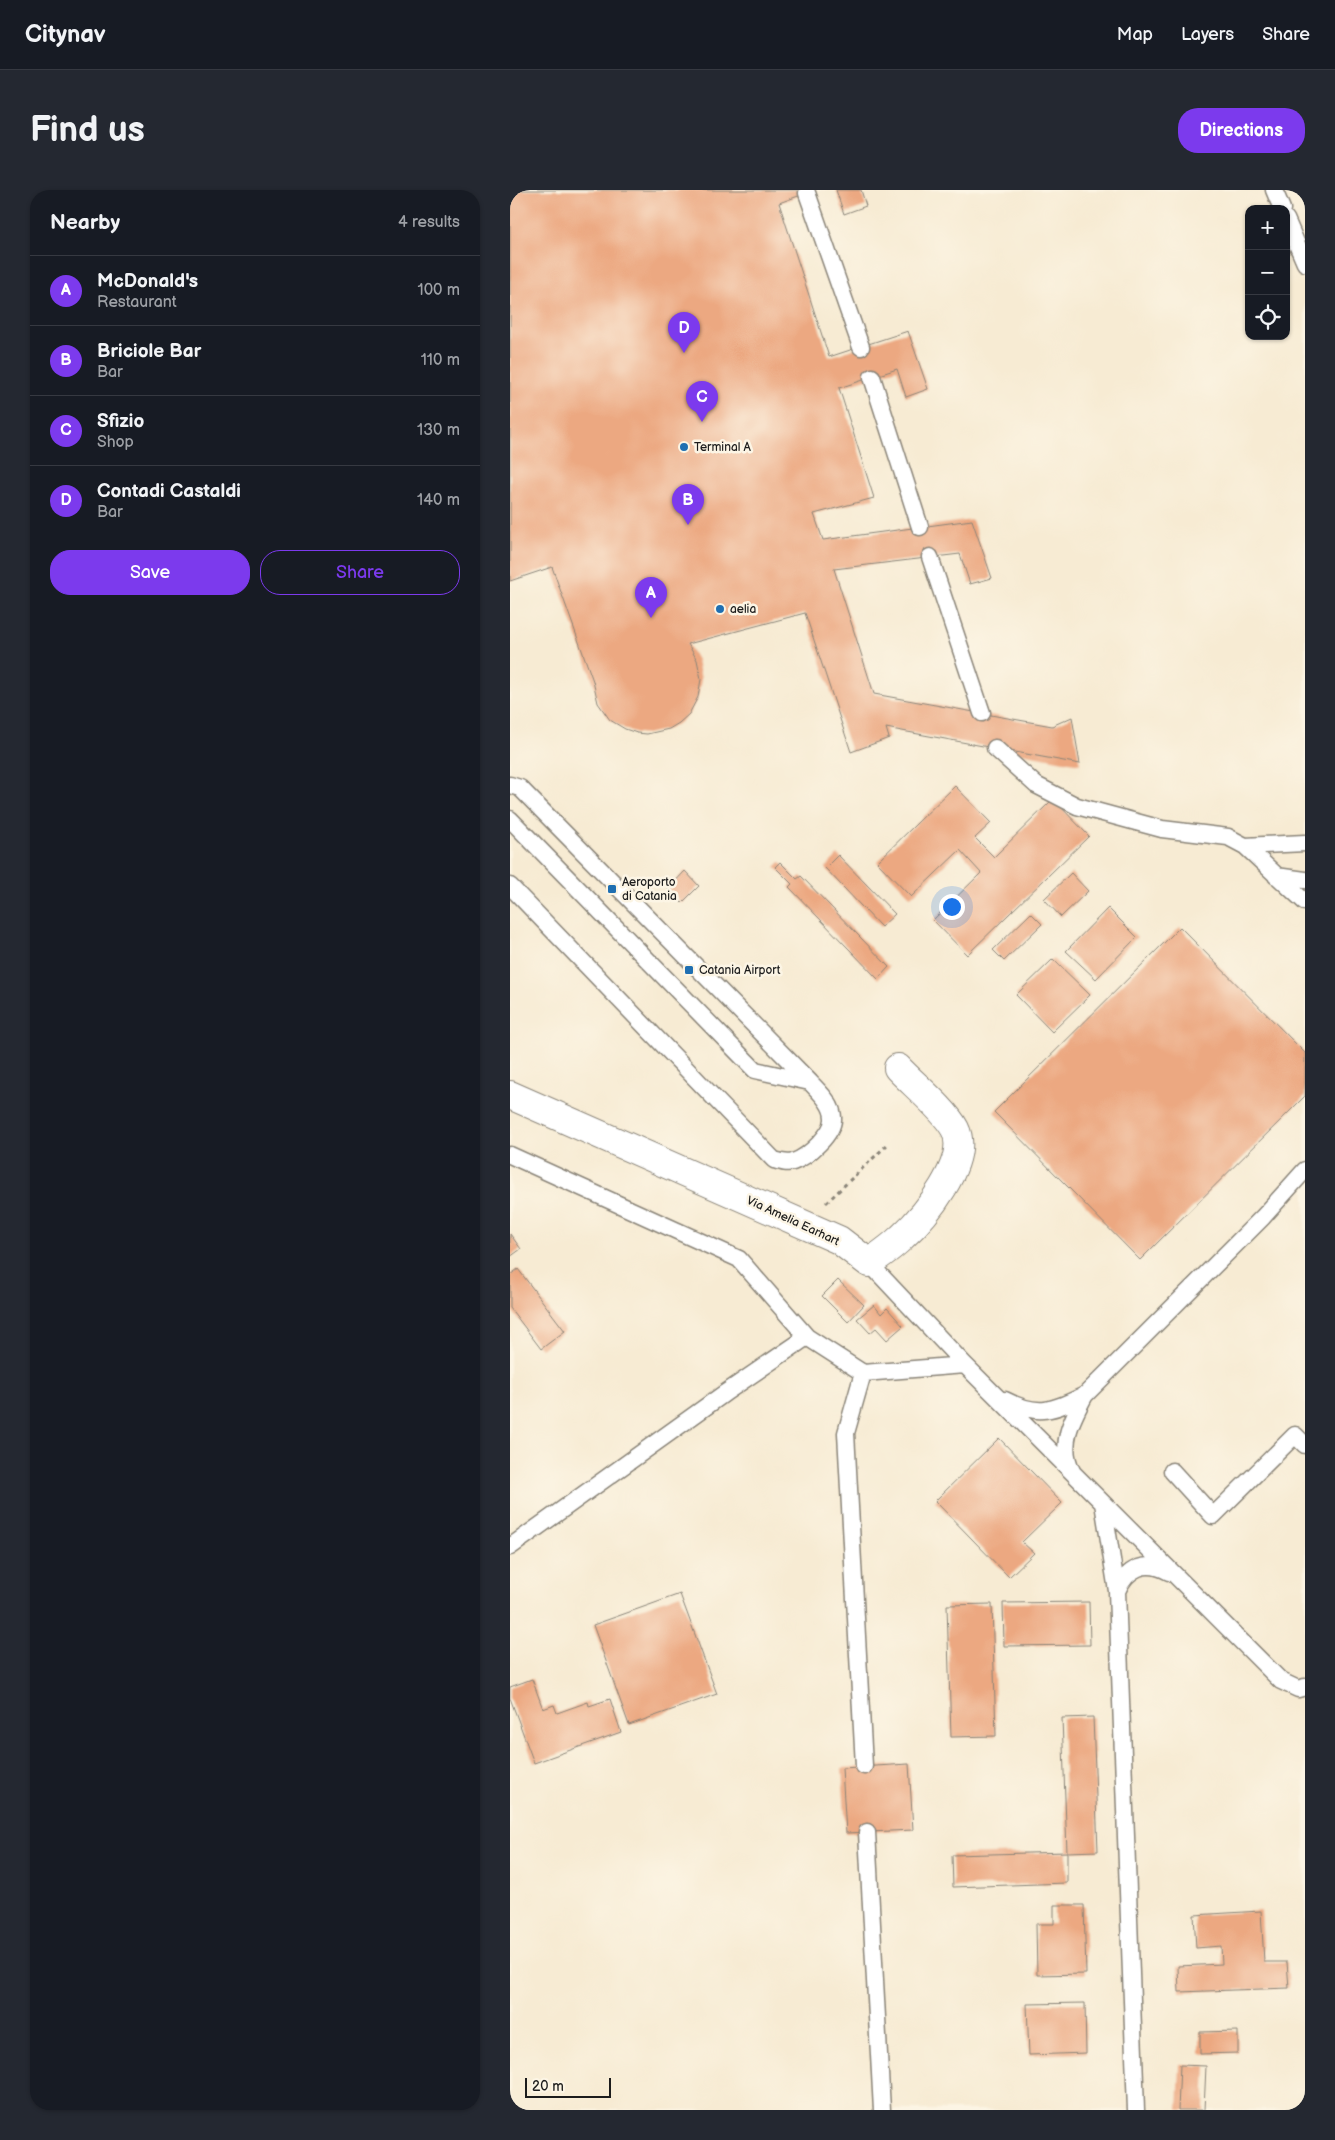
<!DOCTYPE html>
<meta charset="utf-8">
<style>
body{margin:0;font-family:"Balsamiq Sans",sans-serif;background:#242831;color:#f1f3f6}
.controls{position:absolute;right:15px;top:15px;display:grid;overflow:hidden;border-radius:10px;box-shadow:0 1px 4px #0004}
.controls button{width:45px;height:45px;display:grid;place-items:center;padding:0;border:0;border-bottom:1px solid #363941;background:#171b24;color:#f1f3f6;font:25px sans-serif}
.scale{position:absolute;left:15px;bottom:12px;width:86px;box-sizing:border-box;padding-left:5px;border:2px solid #1c1c1c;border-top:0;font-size:14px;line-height:18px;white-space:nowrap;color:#1c1c1c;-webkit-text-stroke:4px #fcf5e5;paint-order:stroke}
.you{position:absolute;left:441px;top:716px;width:18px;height:18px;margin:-12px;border:4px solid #fff;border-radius:50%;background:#1a73e8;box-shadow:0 0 0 8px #1a73e833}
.badge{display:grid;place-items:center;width:32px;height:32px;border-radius:50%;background:#7c3aed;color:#fff;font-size:16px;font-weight:700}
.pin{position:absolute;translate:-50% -41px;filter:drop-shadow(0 1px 2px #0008)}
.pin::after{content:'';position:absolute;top:26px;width:18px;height:15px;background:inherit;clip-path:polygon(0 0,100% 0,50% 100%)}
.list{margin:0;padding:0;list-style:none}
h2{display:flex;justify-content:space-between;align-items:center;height:65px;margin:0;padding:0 20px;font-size:21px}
h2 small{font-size:16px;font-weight:400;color:#9ea1a6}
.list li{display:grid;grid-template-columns:32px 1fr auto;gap:15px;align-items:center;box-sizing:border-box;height:70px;padding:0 20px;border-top:1px solid #363941}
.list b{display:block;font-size:19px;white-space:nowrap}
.list p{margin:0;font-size:16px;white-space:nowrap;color:#9ea1a6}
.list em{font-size:16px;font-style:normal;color:#9ea1a6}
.actions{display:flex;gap:10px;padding:15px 20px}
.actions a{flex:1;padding:11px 0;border:1px solid #7c3aed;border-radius:20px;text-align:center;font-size:18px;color:#7c3aed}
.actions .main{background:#7c3aed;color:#fff}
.icon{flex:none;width:28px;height:28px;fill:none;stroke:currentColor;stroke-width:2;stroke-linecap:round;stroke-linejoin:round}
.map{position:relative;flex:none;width:795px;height:1920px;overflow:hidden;border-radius:20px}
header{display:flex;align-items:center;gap:30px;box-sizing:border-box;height:70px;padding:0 25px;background:#171b24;border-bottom:1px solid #363941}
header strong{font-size:24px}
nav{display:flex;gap:28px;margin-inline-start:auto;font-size:18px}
.intro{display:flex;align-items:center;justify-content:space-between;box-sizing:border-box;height:120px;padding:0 30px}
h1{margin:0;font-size:35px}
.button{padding:12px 22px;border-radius:20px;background:#7c3aed;color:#fff;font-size:18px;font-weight:700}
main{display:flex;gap:30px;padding:0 30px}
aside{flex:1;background:#171b24;border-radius:20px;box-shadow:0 1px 4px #0004}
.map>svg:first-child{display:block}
</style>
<header>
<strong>Citynav</strong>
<nav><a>Map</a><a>Layers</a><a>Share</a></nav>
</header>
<div class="intro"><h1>Find us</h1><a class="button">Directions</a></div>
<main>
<aside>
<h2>Nearby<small>4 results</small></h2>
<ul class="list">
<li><span class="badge">A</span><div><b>McDonald's</b><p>Restaurant</p></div><em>100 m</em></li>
<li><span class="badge">B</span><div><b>Briciole Bar</b><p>Bar</p></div><em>110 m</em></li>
<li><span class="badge">C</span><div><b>Sfizio</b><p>Shop</p></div><em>130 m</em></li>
<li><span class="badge">D</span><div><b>Contadi Castaldi</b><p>Bar</p></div><em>140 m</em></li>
</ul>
<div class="actions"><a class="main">Save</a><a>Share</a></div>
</aside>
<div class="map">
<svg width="795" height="1920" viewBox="0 0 795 1920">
<rect width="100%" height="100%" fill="#fcf5e5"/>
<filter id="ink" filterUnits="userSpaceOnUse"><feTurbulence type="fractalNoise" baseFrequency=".02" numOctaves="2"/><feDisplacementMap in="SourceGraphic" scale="10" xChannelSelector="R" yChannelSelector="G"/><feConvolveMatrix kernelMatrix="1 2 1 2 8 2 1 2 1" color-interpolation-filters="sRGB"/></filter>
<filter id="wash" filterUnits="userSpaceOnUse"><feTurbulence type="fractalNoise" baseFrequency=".0096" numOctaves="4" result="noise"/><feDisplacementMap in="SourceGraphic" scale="20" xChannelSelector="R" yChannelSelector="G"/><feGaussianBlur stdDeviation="1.12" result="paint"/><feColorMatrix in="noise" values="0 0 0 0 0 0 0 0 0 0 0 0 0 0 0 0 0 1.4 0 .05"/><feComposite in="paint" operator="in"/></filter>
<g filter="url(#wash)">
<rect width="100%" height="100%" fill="#f7ebd3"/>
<g id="blocks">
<path fill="#eca881" d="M0,0H305L269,13L319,167L398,141L418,199L396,207L387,179L329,198L364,308L304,324L313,350L462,330L482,388L460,394L450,364L324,379L364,504L542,536L562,527L570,574L376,538L379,548L341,562L295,423L178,454L187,470L191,489L188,507L179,524L169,533L159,539L137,544L127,543L115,539L100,530L88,513L83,491L42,377L0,391Z
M326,0H351L356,16L334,24Z
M445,596L481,633L465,648L484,667L543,609L579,646L457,765L423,730L471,683L450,660L401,707L367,672Z
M328,665L385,724L371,737L315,678Z
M270,672L287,689L291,686L379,777L368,789L279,697L282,694L265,677Z
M175,681L189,696L172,713L158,699Z
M561,683L578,701L551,727L534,709Z
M598,718L627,747L586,789L556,761Z
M521,723L532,734L494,771L483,760Z
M670,737L795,863V906L630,1070L484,922Z
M543,769L580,805L542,842L506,805Z
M0,1044L11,1059L0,1067Z
M8,1079L55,1141L31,1159L0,1118V1085Z
M328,1090L354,1115L338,1132L312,1106Z
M364,1115L371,1124L377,1118L393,1136L377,1150L366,1138L360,1143L347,1129Z
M489,1248L552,1313L512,1352L524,1363L499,1387L425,1311Z
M170,1404L207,1504L119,1535L83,1435Z
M579,1412L580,1455L494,1456L493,1413Z
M482,1414L486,1546L441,1547L437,1415Z
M22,1489L33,1519L44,1515L47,1523L78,1512L79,1516L100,1509L111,1542L24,1573L0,1508V1497Z
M583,1527L588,1661L557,1662V1693L443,1697L442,1665L557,1662L552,1528Z
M399,1574L403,1640L336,1643L332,1578Z
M544,1715H574L576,1784L527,1785L526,1734H544Z
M751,1721L754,1772H777L779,1798L669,1802L668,1776L712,1774L711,1756L686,1758L684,1725Z
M575,1813L576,1863L519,1865L517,1814Z
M728,1841V1863L690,1864V1842Z
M670,1875L696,1876L694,1920H668Z"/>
</g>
</g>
<g filter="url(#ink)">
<use href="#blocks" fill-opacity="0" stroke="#8a8478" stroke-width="1"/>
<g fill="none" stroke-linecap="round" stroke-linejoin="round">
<g stroke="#8a8478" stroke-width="19">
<path id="lane" d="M764,0L772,19
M297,3L351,157
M776,29L795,73
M362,187L410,337
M420,367L472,523
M485,558L526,595L567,616L652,639L718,647L735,656L795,712
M0,595L10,598L300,892C309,902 323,914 323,928C324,943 298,967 283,972C277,974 271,972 264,970L0,696
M0,629L245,880L300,892
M735,656L795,653
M766,686L795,690
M0,965L229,1069L297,1147
M359,1073L455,1175
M353,1183L336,1243L354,1576
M495,1210C528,1227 543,1221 575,1205
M562,1281C548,1255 562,1229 575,1205L753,1027L795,980
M662,1281L703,1326L785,1245L795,1255
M593,1313L607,1401L626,1920
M0,1357L215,1203L297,1147L353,1183L455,1175L771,1491L788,1499L795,1497
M607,1401C617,1378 636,1369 659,1382
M357,1642L372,1920"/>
</g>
<g stroke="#8a8478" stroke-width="30">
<path id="street" d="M0,905L329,1050L359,1073C370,1065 382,1057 392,1047C414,1027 461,971 445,939C435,920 403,894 388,878"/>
</g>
<path stroke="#8a8478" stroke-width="3" stroke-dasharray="4 4" stroke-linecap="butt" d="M316,1013L379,953"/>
<use href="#lane" stroke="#fff" stroke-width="16"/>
<use href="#street" stroke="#fff" stroke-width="28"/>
</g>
</g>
<g fill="#1f6fb2" stroke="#fcf5e5" stroke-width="2">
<circle cx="174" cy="257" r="5"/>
<circle cx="210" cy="419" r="5"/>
<rect x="97" y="694" width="10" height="10" rx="2.5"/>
<rect x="174" y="775" width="10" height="10" rx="2.5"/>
</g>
<g text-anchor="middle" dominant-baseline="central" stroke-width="5" stroke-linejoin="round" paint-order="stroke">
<g font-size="12" fill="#1c1c1c" stroke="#fcf5e5" text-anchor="start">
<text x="184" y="257">Terminal A</text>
<text x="220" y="419">aelia</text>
<text x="112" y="692">Aeroporto<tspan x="112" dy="14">di Catania</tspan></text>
<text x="189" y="780">Catania Airport</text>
</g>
<g font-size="12" fill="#1c1c1c" stroke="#fcf5e5">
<text transform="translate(283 1031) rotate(25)">Via Amelia Earhart</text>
</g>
</g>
</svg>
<div class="controls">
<button>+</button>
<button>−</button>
<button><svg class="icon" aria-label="locate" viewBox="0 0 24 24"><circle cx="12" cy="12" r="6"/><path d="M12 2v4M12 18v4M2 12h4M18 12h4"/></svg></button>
</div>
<div class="scale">20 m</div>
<div class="you"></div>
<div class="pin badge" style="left:141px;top:428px">A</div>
<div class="pin badge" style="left:178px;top:335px">B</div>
<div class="pin badge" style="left:192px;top:232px">C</div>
<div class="pin badge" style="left:174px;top:163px">D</div>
</div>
</main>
